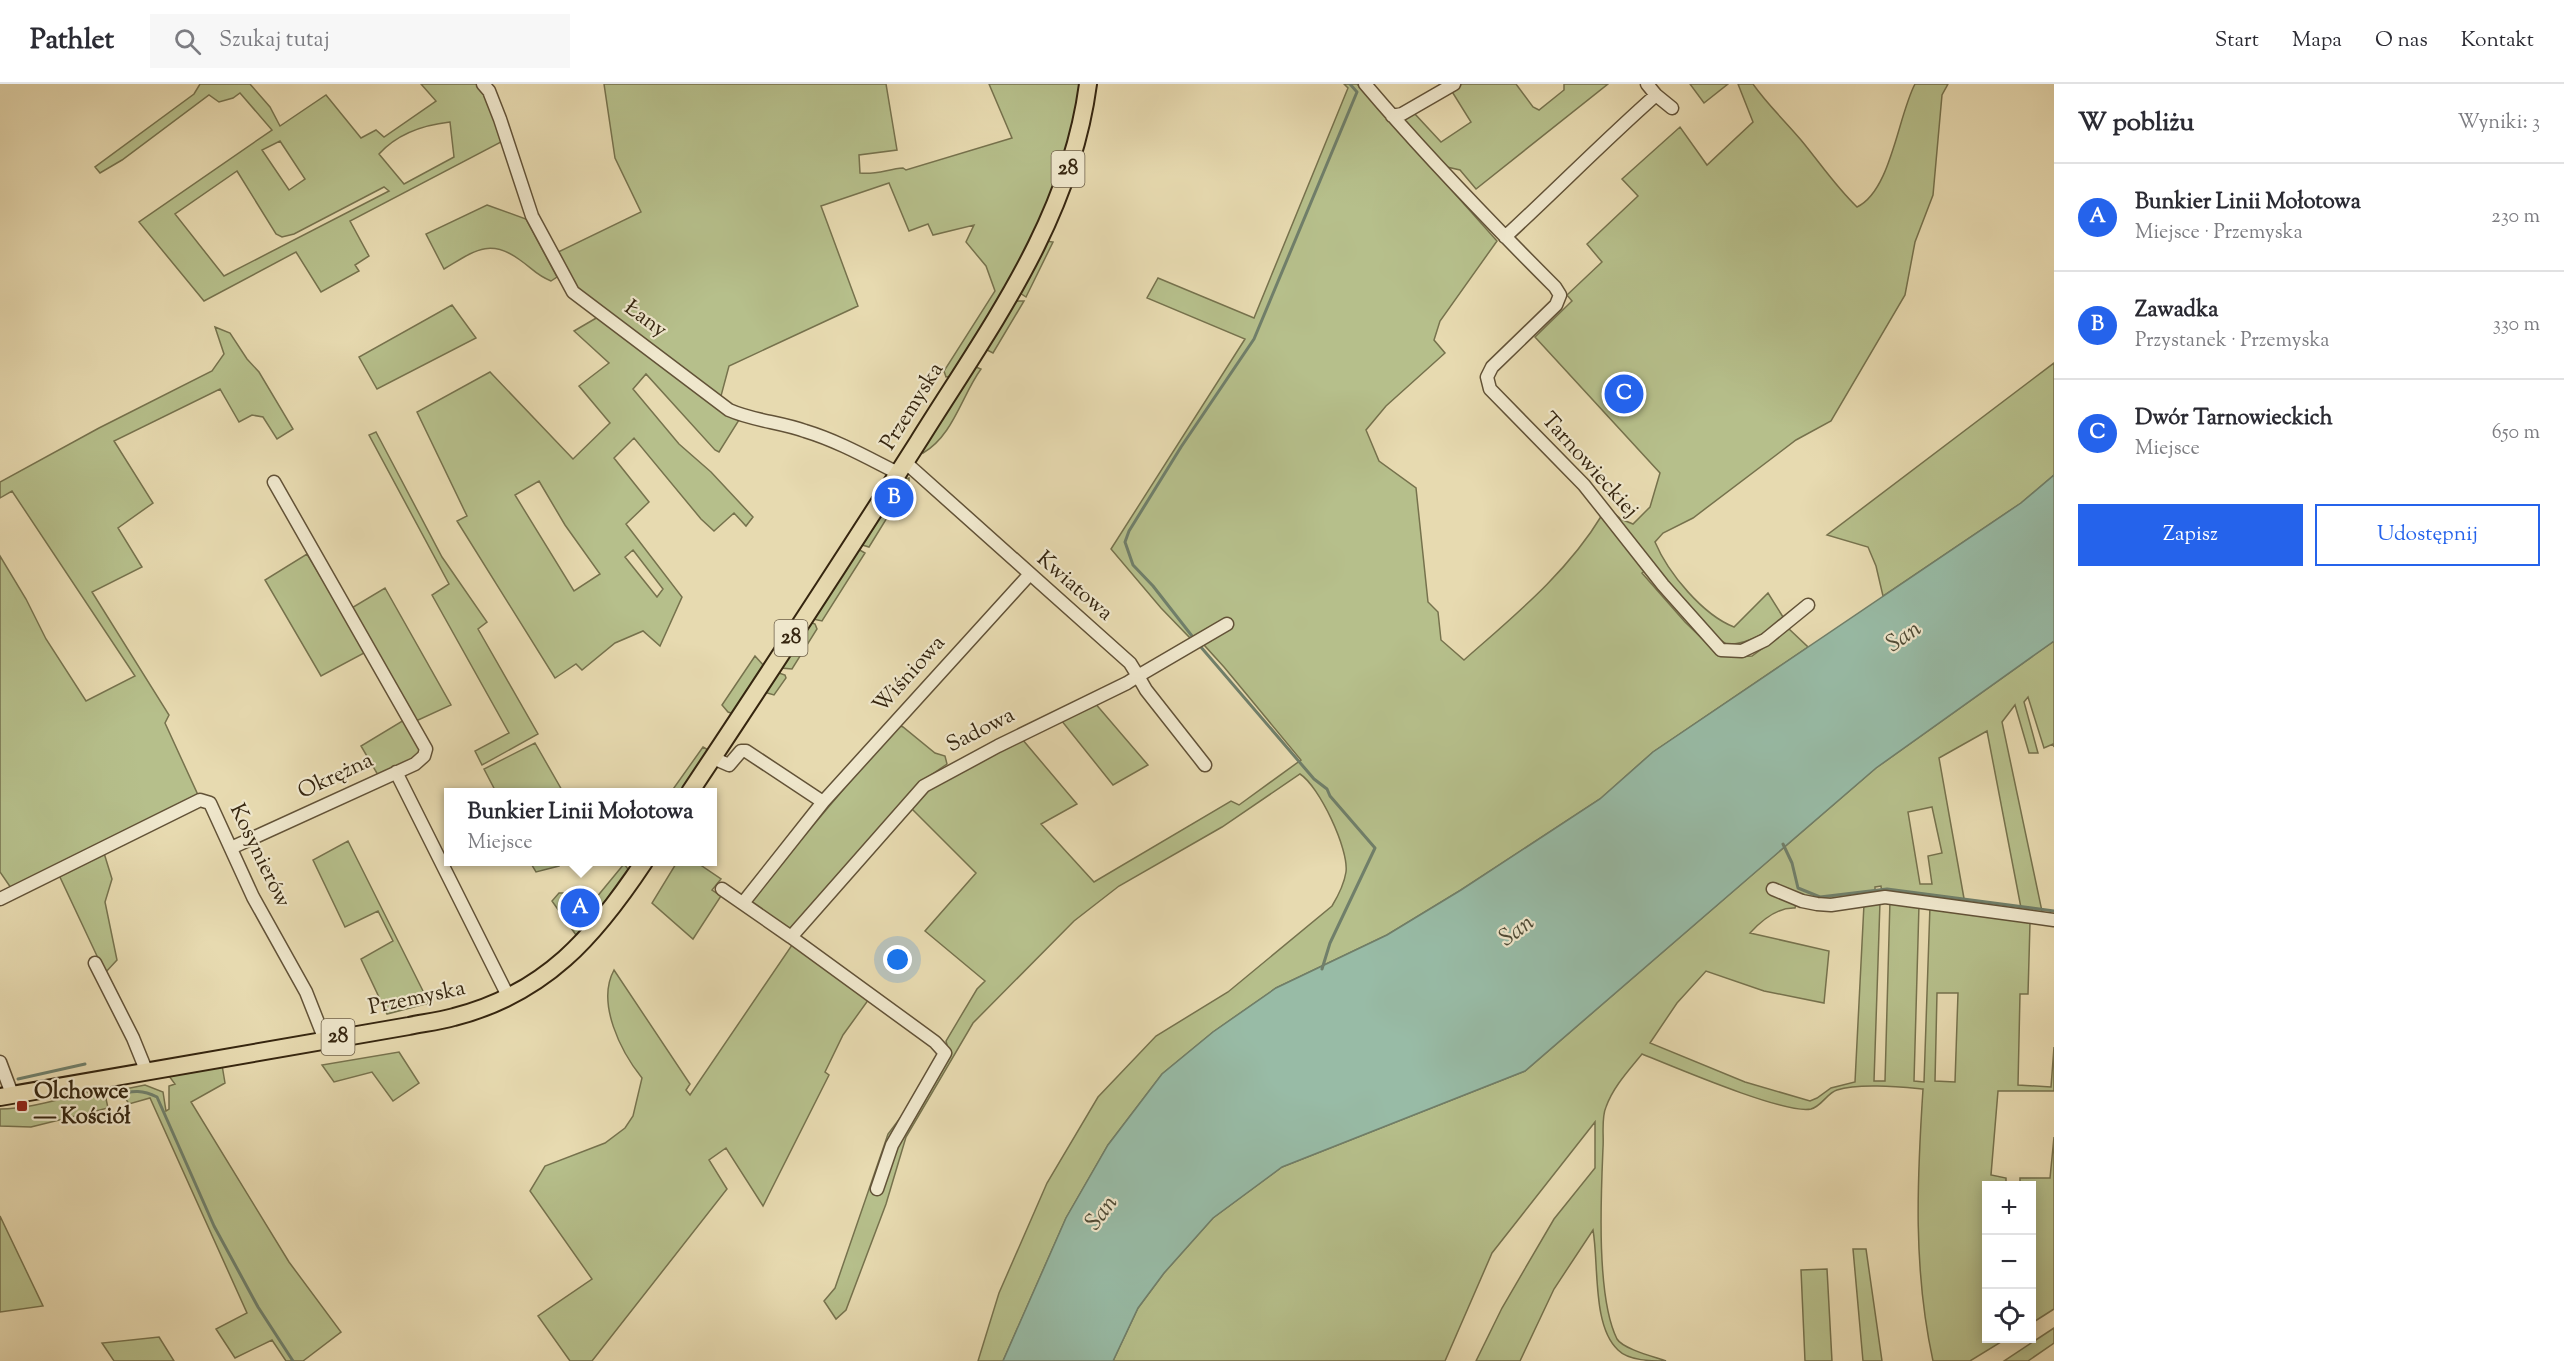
<!DOCTYPE html>
<html lang="pl">
<meta charset="utf-8">
<style>
body{margin:0;font-family:"Sorts Mill Goudy",serif;background:#f7f7f7;color:#2b2b33}
.controls{position:absolute;right:18px;bottom:18px;display:grid;overflow:hidden;border-radius:0px;box-shadow:0 3px 15px #0003}
.controls button{width:54px;height:54px;display:grid;place-items:center;padding:0;border:0;border-bottom:2px solid #e1e1e2;background:#fff;color:#2b2b33;font:30px sans-serif}
.you{position:absolute;left:898px;top:876px;width:21px;height:21px;margin:-15px;border:4px solid #fff;border-radius:50%;background:#1a73e8;box-shadow:0 0 0 9px #1a73e833}
.badge{display:grid;place-items:center;width:39px;height:39px;border-radius:50%;background:#2563eb;color:#fff;font-size:20px;font-weight:700}
.pin{position:absolute;translate:-50% -50%;border:3px solid #fff;box-shadow:0 2px 6px #0006}
.popup{position:absolute;left:444px;top:704px;width:273px;height:78px;box-sizing:border-box;display:grid;place-content:center;border-radius:0px;background:#fff;filter:drop-shadow(0 2px 4px #0005);font-size:20px;white-space:nowrap;color:#7c7c81}
.popup b{font-size:22px;color:#2b2b33}
.popup::after{content:'';position:absolute;left:50%;top:100%;margin-left:-12px;border:12px solid transparent;border-top-color:#fff}
.list{margin:0;padding:0;list-style:none}
h2{display:flex;justify-content:space-between;align-items:center;height:78px;margin:0;padding:0 24px;font-size:26px}
h2 small{font-size:20px;font-weight:400;color:#7c7c81}
.list li{display:grid;grid-template-columns:39px 1fr auto;gap:18px;align-items:center;box-sizing:border-box;height:108px;padding:0 24px;border-top:2px solid #e1e1e2}
.list b{display:block;font-size:22px;white-space:nowrap}
.list p{margin:0;font-size:20px;white-space:nowrap;color:#7c7c81}
.list em{font-size:20px;font-style:normal;color:#7c7c81}
.actions{display:flex;gap:12px;padding:18px 24px}
.actions a{flex:1;padding:14px 0;border:2px solid #2563eb;border-radius:0px;text-align:center;font-size:21px;color:#2563eb}
.actions .main{background:#2563eb;color:#fff}
.icon{flex:none;width:33px;height:33px;fill:none;stroke:currentColor;stroke-width:2;stroke-linecap:round;stroke-linejoin:round}
.map{position:relative;flex:none;width:2054px;height:1277px;overflow:hidden}
header{display:flex;align-items:center;gap:36px;box-sizing:border-box;height:84px;padding:0 30px;background:#fff;border-bottom:2px solid #e1e1e2}
header strong{font-size:28px}
nav{display:flex;gap:33px;margin-inline-start:auto;font-size:21px}
.search{width:420px;height:54px;background:#f7f7f7;display:flex;align-items:center;gap:15px;box-sizing:border-box;padding:0 21px;border-radius:0px;color:#7c7c81;font-size:22px}
main{display:flex}
aside{flex:1;background:#fff}
.map>svg:first-child{display:block}
</style>
<header>
<strong>Pathlet</strong>
<div class="search"><svg class="icon" aria-label="search" viewBox="0 0 24 24"><circle cx="10" cy="10" r="6"/><path d="M15 15l6 6"/></svg>Szukaj tutaj</div>
<nav><a>Start</a><a>Mapa</a><a>O nas</a><a>Kontakt</a></nav>
</header>
<main>
<div class="map">
<svg width="2054" height="1277" viewBox="0 0 2054 1277">
<rect width="100%" height="100%" fill="#e7dab0"/>
<filter id="stains"><feTurbulence type="fractalNoise" baseFrequency=".00333" numOctaves="4"/><feColorMatrix values="0 0 0 0 .2 0 0 0 0 .09 0 0 0 0 .02 0 0 0 .5 -.17"/></filter>
<radialGradient id="worn" r=".72"><stop offset=".6" stop-color="#630" stop-opacity="0"/><stop offset="1" stop-color="#630" stop-opacity=".3"/></radialGradient>
<path fill="#b6bf8b" stroke="#76724d" stroke-width="1.5" fill-rule="evenodd" d="M200,0H250L270,23L280,42L326,11L361,54L376,46L384,53L436,17L421,0H477L483,6L503,57L350,137L369,172L355,181L359,187L321,208L296,168L204,217L139,138L272,46L240,9L233,14L219,18L209,11L122,76L100,89L95,83L194,10ZM450,38L454,73L404,100L379,70C398,49 423,41 450,38ZM280,57L305,95L289,106L262,66ZM237,87L276,150L282,153L294,150L384,103L389,107L224,192L175,130Z
M604,0H886L897,66L859,71L860,89C876,91 888,85 903,84L906,86L1012,54L989,0H1081L1064,81L1021,180L952,292L946,293L944,287L995,207L986,182L966,158L974,141L933,151L928,140L909,147L889,99L821,122L858,222L729,282L721,312L717,313L618,239L572,200L554,170L641,128L615,74Z
M1344,0H1357L1497,157L1440,237L1434,256L1445,269L1386,322L1366,346L1379,377L1416,404L1428,518L1438,528L1441,556L1464,576C1515,531 1567,489 1602,431L1647,485L1642,489L1685,538L1714,566L1732,573L1752,572L1789,545L1808,563L1653,668L1600,715L1461,806L1387,851L1276,904L1213,948L1162,990L1108,1061L1066,1134L1003,1277H978L999,1209L1047,1099L1098,1013L1156,952L1228,908L1332,822C1338,812 1344,801 1346,788C1349,765 1319,702 1300,690L1222,743L1119,802L1074,837L973,939L906,1053L886,1120L846,1226L836,1235L824,1217L835,1204L888,1050L949,969L946,957L977,905L985,897L925,847L976,789L912,725L939,695L1022,655L1077,720L1041,740L1094,798L1231,717L1239,721L1301,676L1224,583L1204,561L1192,556L1161,524L1111,465L1245,255L1147,214L1158,194L1254,234L1348,4Z
M1462,0H1516L1533,23L1539,26L1564,6V0H1608L1476,105L1460,86L1447,83L1402,36L1414,29L1441,58L1471,38L1451,6Z
M1690,0H1728L1704,19Z
M1738,0H1753C1767,20 1785,37 1801,56C1820,79 1836,103 1857,123C1891,107 1898,32 1915,0H1948L1942,11L1933,111L1915,158L1905,211L1831,337L1796,356L1693,434L1663,449L1655,458C1668,489 1703,531 1734,543L1768,509L1783,533C1765,550 1753,558 1728,561L1713,551L1615,435V430L1621,435L1633,440L1650,423L1660,389L1535,253L1572,217L1567,211L1602,178L1587,160L1638,112L1622,95L1680,43L1707,81L1753,38Z
M487,121L526,135L557,193L551,197C536,191 533,185 520,176C489,153 473,168 444,185L426,150Z
M1046,157L1053,158L1026,213L1020,209Z
M1015,217H1024L993,269L985,265Z
M452,221L476,254L377,305L359,273Z
M598,233L739,336L719,368L715,366L646,290L633,305L679,360L711,388L753,433L746,442L734,429L714,447L701,435L634,354L614,374L649,418L626,440L682,513L660,562L643,547L615,559L582,586L576,580L555,594L457,437L467,432L417,328L490,288L573,375L610,339L579,302L609,279L574,247ZM539,397L565,441L600,490L574,507L515,411ZM633,466L663,505L657,513L625,473Z
M215,243L230,249L247,275L259,288L293,345L277,355L263,333L252,331L239,338L220,305L114,357L153,419L118,444L142,483L92,508L169,631L165,639L198,711L11,804L0,788V472L26,515L46,555L86,617L135,592L12,407L0,414V398L99,344L212,287L224,270Z
M2054,279V391L2021,419L1883,512L1876,482L1868,463L1827,451Z
M976,283L981,285C962,311 953,352 923,369V360L970,284Z
M376,348L442,473L487,538L478,545L538,650L482,681L475,667L509,649L432,511L449,500L369,351Z
M909,394V398L869,463L859,460L905,395Z
M858,465L865,469L822,537L813,535Z
M307,470L366,568L321,592L265,496Z
M385,504L451,621L416,637L350,525Z
M810,538L815,540L817,545L792,585L781,584Z
M2054,557V663L2053,660L2044,664L2028,613L2024,618L2038,669H2029L2015,621L2002,638L2043,832L2022,829L1987,647L1939,674L1965,820L1882,810L1881,802L1875,803V812L1796,820L1795,824C1777,823 1762,836 1750,849L1829,867L1824,919L1764,907L1706,887L1677,919L1650,959L1745,998L1810,1017L1817,1014L1831,1004L1855,998L1864,820L1880,818L1874,997H1885L1890,816L1919,821L1914,997L1924,998L1930,822L2030,839L2028,910H2020L2018,1001L2051,1003L2054,963V1007H1998L1991,1091L2006,1094V1101L1986,1102V1254L2006,1255L1970,1277H1933C1913,1185 1917,1098 1923,1005C1900,1003 1859,999 1837,1006C1827,1009 1822,1022 1811,1025C1786,1031 1672,982 1642,970C1629,986 1613,1003 1606,1023C1601,1034 1604,1052 1603,1064C1601,1111 1596,1213 1617,1255C1623,1265 1655,1273 1666,1277C1652,1277 1629,1277 1618,1266C1592,1242 1599,1180 1593,1146L1554,1205L1520,1277H1476L1502,1224L1554,1135L1595,1084V1038L1492,1169L1445,1277H1113L1138,1224L1164,1189L1213,1134L1282,1083L1525,987L1876,684ZM1932,723L1942,769L1928,772L1932,800H1920L1908,728ZM1937,909H1958L1955,998L1935,997Z
M755,572L765,583L734,630L728,628L722,621Z
M776,588L785,591L786,594L774,611L764,608Z
M1094,618L1148,681L1113,701L1061,636Z
M404,636L421,667L416,675L378,691L361,662Z
M898,641L903,643L935,669L945,672L947,680L925,695L793,845L787,846L748,818Z
M535,659L563,708H496L484,685Z
M703,663L710,667L685,704L681,708H671Z
M348,757L429,919L387,930L361,875L393,857L378,827L345,843L313,776Z
M104,769L112,795L105,818L117,876L105,889L59,791Z
M530,778H564L559,782L536,788Z
M677,778H696L721,795L712,806L721,812L693,855L652,819Z
M624,780L628,785L606,816L576,851L552,817L559,809H569L591,820Z
M792,861L869,915L843,951L825,988L829,991L763,1122L726,1064L709,1076L727,1105L592,1277H570L538,1232L592,1195L530,1107L545,1082L605,1059L625,1044L633,1032L642,994C621,968 596,919 614,886L690,1000L686,1006L690,1011Z
M399,968L419,999L393,1017L372,988L334,998L322,981Z
M222,981L225,999L191,1018L289,1178L341,1248L303,1277H286L272,1256L235,1274L216,1245L247,1229L150,1014L129,1020L120,1006L145,1001L163,1008L166,1027L169,1025V1002L175,1000L169,992Z
M104,1005L108,1024L31,1043L0,1042V1025C36,1025 68,1011 104,1005Z
M2054,1053V1225L2032,1239V1102L2020,1101V1094H2050Z
M0,1132L43,1222L0,1228Z
M1853,1165H1866L1882,1277H1863Z
M1827,1185L1832,1277H1805L1801,1186Z
M2054,1244V1259L2028,1277H2004Z
M159,1253L174,1277H114L102,1259Z"/>
<path fill="#98bba6" stroke="#707f6a" stroke-width="1.5" d="M2054,391V557L1876,684L1525,987L1282,1083L1213,1134L1164,1189L1138,1224L1113,1277H1003L1066,1134L1108,1061L1162,990L1213,948L1276,904L1387,851L1461,806L1600,715L1653,668L2021,419Z"/>
<g fill="none" stroke-linecap="round" stroke-linejoin="round">
<path stroke="#707f6a" stroke-width="3" d="M1192,552L1153,502L1133,481L1125,458L1129,447L1181,363L1254,255L1357,8L1350,0
M1200,562L1314,695L1327,705L1330,712L1375,764L1330,859L1322,885
M1783,760L1792,779L1798,804L1820,813L1887,805L2054,827
M18,995L85,980
M117,1011C133,1006 143,1006 157,1013L214,1142L258,1223L293,1277"/>
<g stroke="#625237" stroke-width="15">
<path id="minor" d="M483,0L489,7L500,35L532,132L573,208L729,326C754,337 780,338 805,347C838,357 868,374 898,389
M1365,0C1425,71 1490,138 1555,203L1560,211L1556,221L1492,283L1487,293L1490,305L1584,401L1663,501L1721,566L1742,567L1765,556L1808,521
M1656,11L1672,24
M1392,32L1402,30L1454,0
M1505,153C1556,106 1604,57 1656,11L1647,0
M905,378L1130,579L1138,592L1227,540
M713,674L729,681L741,667H746L823,718L1029,491
M396,688L508,912
M231,764L415,680L424,672L426,665L274,398
M722,805L791,853L924,702L998,662L1127,599L1138,592L1146,606L1205,681
M1773,805L1802,817L1817,820L1831,821L1885,813L2054,836
M0,815L200,716L210,719L253,813L306,908L325,956
M743,819L823,718
M791,853L935,958L945,969L892,1061L877,1105
M95,879L133,954L146,986
M0,978L12,1010"/>
</g>
<g stroke="#35250f" stroke-width="20">
<path id="major" d="M690,708C767,592 843,476 918,358C989,244 1070,137 1088,0
M0,1013L409,942C424,939 440,937 454,933C545,910 595,852 644,778"/>
</g>
<use href="#minor" stroke="#efe7cc" stroke-width="12"/>
<use href="#major" stroke="#e7dab0" stroke-width="16"/>
</g>
<rect fill="#8f2418" stroke="#efe7cc" stroke-width="2" x="16" y="1016" width="12" height="12" rx="3"/>
<g text-anchor="middle" dominant-baseline="central" stroke-width="4.5" stroke-linejoin="round" paint-order="stroke">
<g fill="#efe7cc" stroke="#6d5f48" stroke-width="1.5">
<rect x="1051.5" y="67" width="33" height="36" rx="4.5"/>
<rect x="774.5" y="536" width="33" height="36" rx="4.5"/>
<rect x="321.5" y="935" width="33" height="36" rx="4.5"/>
</g>
<g font-size="21" font-weight="bold" fill="#35250f">
<text x="1068" y="85">28</text>
<text x="791" y="554">28</text>
<text x="338" y="953">28</text>
</g>
<g font-size="22" fill="#35250f" stroke="#efe7cc">
<text transform="translate(645 236) rotate(36)">Łany</text>
<text transform="translate(913 323) rotate(-58)">Przemyska</text>
<text transform="translate(1589 382) rotate(48)">Tarnowieckiej</text>
<text transform="translate(1074 503) rotate(41)">Kwiatowa</text>
<text transform="translate(910 591) rotate(-48)">Wiśniowa</text>
<text transform="translate(981 647) rotate(-27)">Sadowa</text>
<text transform="translate(336 693) rotate(-25)">Okrężna</text>
<text transform="translate(259 772) rotate(64)">Kosynierów</text>
<text transform="translate(417 915) rotate(-12)">Przemyska</text>
</g>
<g font-size="22" font-weight="bold" fill="#35250f" stroke="#efe7cc" text-anchor="start">
<text x="34" y="1009">Olchowce<tspan x="34" dy="25">— Kościół</tspan></text>
</g>
<g font-size="24" font-style="italic" fill="#4e4a35" stroke="#efe7cc">
<text transform="translate(1904 553) rotate(-34)">San</text>
<text transform="translate(1517 847) rotate(-36)">San</text>
<text transform="translate(1102 1129) rotate(-53)">San</text>
</g>
</g>
<rect width="100%" height="100%" filter="url(#stains)"/>
<rect width="100%" height="100%" fill="url(#worn)"/>
</svg>
<div class="controls">
<button>+</button>
<button>−</button>
<button><svg class="icon" aria-label="locate" viewBox="0 0 24 24"><circle cx="12" cy="12" r="6"/><path d="M12 2v4M12 18v4M2 12h4M18 12h4"/></svg></button>
</div>
<div class="you"></div>
<div class="pin badge" style="left:580px;top:824px">A</div>
<div class="popup"><b>Bunkier Linii Mołotowa</b>Miejsce</div>
<div class="pin badge" style="left:894px;top:414px">B</div>
<div class="pin badge" style="left:1624px;top:310px">C</div>
</div>
<aside>
<h2>W pobliżu<small>Wyniki: 3</small></h2>
<ul class="list">
<li><span class="badge">A</span><div><b>Bunkier Linii Mołotowa</b><p>Miejsce · Przemyska</p></div><em>230 m</em></li>
<li><span class="badge">B</span><div><b>Zawadka</b><p>Przystanek · Przemyska</p></div><em>330 m</em></li>
<li><span class="badge">C</span><div><b>Dwór Tarnowieckich</b><p>Miejsce</p></div><em>650 m</em></li>
</ul>
<div class="actions"><a class="main">Zapisz</a><a>Udostępnij</a></div>
</aside>
</main>
